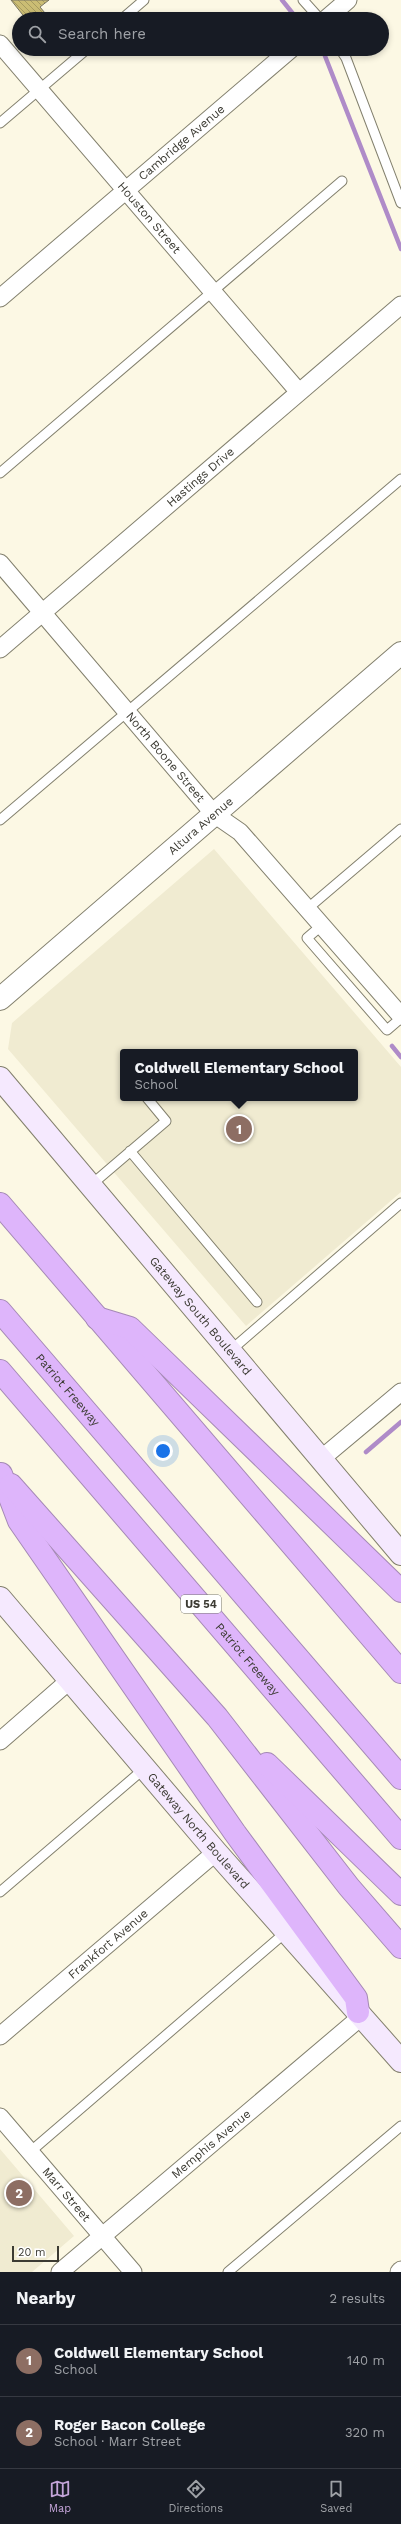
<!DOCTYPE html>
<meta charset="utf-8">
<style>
body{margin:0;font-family:"Work Sans",sans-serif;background:#20242c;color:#f1f3f6}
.scale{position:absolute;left:12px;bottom:10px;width:47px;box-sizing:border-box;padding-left:4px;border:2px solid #3c3b33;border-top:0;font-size:11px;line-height:14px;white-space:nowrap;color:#3c3b33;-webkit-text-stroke:3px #fff;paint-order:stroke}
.you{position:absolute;left:163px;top:1451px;width:14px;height:14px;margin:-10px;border:3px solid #fff;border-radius:50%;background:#1a73e8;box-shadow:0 0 0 6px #1a73e833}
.badge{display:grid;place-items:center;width:26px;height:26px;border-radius:50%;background:#c4a4d9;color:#fff;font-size:13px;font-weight:700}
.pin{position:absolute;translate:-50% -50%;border:2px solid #fff;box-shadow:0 1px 4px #0006}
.popup{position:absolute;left:120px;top:1049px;width:238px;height:52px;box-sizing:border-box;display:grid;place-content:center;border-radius:4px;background:#171b24;filter:drop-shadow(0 1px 3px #0005);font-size:13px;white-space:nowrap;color:#9ea1a6}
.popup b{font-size:15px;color:#f1f3f6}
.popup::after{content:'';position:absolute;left:50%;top:100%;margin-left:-8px;border:8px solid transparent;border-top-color:#171b24}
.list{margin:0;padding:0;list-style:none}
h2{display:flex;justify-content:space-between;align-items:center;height:52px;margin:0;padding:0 16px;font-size:17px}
h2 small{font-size:13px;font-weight:400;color:#9ea1a6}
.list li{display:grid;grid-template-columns:26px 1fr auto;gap:12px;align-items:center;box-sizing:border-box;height:72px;padding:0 16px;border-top:1px solid #363941}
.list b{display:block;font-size:15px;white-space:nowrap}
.list p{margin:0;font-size:13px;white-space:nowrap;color:#9ea1a6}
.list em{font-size:13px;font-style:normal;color:#9ea1a6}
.icon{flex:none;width:22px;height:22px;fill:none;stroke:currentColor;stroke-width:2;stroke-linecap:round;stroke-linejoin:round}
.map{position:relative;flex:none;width:401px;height:2272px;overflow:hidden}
.search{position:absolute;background:#171b24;box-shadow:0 2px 6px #0003;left:12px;right:12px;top:12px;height:44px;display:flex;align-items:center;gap:10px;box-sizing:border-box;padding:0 14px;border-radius:22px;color:#9ea1a6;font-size:15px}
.sheet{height:196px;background:#171b24}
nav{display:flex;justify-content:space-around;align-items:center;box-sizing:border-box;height:56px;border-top:1px solid #363941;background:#171b24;font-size:11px;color:#9ea1a6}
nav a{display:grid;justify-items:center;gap:2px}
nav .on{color:#c4a4d9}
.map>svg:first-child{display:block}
</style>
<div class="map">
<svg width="401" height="2272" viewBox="0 0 401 2272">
<defs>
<pattern id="building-back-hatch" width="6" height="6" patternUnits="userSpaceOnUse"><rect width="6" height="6" fill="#cbbd74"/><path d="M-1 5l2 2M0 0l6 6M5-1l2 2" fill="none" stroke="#a69b60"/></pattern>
</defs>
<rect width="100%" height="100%" fill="#fcf8e4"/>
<path fill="#f0ebd1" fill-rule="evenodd" d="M214,849L401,1067V1192L246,1326L8,1049L12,1023ZM123,1052H355V1098H123Z
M0,2149L74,2236L32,2272H0Z"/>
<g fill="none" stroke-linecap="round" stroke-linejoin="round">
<path stroke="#af8bc8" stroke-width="4.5" d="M282,0L294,15
M325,56L401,249
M392,1046L401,1057
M366,1452L401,1422"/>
</g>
<path fill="url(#building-back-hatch)" stroke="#797564" d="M11,0H49L40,7L50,19H26Z"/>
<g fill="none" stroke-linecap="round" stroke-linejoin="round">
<g stroke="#83806e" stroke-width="11">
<path id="service" d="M303,0L320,19
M122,19L144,0
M340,49L346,58L401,203
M0,123L87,49
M0,473L342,181
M0,820L401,479
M307,909L401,829
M321,926L307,938L387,1030L401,1018
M130,1151L257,1302
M91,1185L166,1121L147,1098
M230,1351L401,1203
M0,1892L145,1768
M30,2152L286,1932
M228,2272L401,2126"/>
</g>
<g stroke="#83806e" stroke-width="19">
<g id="minor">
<path d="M326,19L348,0"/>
<path id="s1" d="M0,44L298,391"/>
<path id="s2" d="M0,298L291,49"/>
<path id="s3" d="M0,563L214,814L240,832L401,1016"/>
<path id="s4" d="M0,649L401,305"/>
<path d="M321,1459L401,1392"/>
<path d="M0,1741L70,1680"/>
<path id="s5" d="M0,2036L216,1852"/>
<path id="s6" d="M0,2117L133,2272"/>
<path id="s7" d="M60,2272L362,2016"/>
<path d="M399,2272L401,2270"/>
</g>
</g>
<g stroke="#83806e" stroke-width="24">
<g id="tertiary">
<path id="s8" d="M0,999L401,653"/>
</g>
</g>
<g stroke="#83806e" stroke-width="24">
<g id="secondary">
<path id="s9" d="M0,1078L401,1554"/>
<path id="s10" d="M0,1598L216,1852L401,2061"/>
</g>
</g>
<g stroke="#a58ab5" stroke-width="24">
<g id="motorway">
<path d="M0,1204L401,1672"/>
<path id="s11" d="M0,1311L401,1778"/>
<path d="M97,1318L130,1328L401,1591"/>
<path id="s12" d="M0,1371L401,1838"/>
<path d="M1,1474L19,1521L235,1833L356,1998L358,2012"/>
<path d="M11,1485L217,1717L349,1887L401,1947"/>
<path d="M267,1764L401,1894"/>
</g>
</g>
<use href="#service" stroke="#fff" stroke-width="9"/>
<use href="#minor" stroke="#fff" stroke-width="17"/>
<use href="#tertiary" stroke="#fff" stroke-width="22"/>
<use href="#secondary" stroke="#f5e9fe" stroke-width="22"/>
<use href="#motorway" stroke="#deb5fb" stroke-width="22"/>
</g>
<g text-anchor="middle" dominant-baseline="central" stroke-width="3" stroke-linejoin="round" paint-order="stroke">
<rect fill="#fff" stroke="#767670" stroke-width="1" x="181" y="1595" width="40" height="18" rx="3"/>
<g font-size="11" font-weight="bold" fill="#3c3b33">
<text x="201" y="1604">US 54</text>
</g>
<g font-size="12" fill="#3c3b33" stroke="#fff">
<text stroke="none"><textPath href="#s2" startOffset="239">Cambridge Avenue</textPath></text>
<text stroke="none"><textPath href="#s1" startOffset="229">Houston Street</textPath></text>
<text stroke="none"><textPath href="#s4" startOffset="264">Hastings Drive</textPath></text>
<text stroke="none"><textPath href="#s3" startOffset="255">North Boone Street</textPath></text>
<text stroke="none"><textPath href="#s8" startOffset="265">Altura Avenue</textPath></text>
<text stroke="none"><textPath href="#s9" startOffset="311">Gateway South Boulevard</textPath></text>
<text stroke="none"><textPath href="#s11" startOffset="104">Patriot Freeway</textPath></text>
<text stroke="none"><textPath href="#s12" startOffset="380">Patriot Freeway</textPath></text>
<text stroke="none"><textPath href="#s10" startOffset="306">Gateway North Boulevard</textPath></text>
<text stroke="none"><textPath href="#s5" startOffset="142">Frankfort Avenue</textPath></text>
<text stroke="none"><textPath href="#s7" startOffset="198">Memphis Avenue</textPath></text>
<text stroke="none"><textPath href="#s6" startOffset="102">Marr Street</textPath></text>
</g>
</g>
</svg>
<div class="scale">20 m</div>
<div class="you"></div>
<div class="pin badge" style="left:239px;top:1129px;background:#8d6e63">1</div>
<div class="popup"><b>Coldwell Elementary School</b>School</div>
<div class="pin badge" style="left:19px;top:2193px;background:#8d6e63">2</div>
<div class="search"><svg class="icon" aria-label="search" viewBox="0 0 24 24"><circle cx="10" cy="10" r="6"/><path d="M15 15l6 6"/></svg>Search here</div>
</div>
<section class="sheet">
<h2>Nearby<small>2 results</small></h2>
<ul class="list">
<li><span class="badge" style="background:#8d6e63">1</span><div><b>Coldwell Elementary School</b><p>School</p></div><em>140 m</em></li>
<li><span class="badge" style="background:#8d6e63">2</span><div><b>Roger Bacon College</b><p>School · Marr Street</p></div><em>320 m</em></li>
</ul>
</section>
<nav>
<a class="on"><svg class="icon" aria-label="map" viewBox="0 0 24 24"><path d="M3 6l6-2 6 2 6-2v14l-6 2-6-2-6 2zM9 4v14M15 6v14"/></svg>Map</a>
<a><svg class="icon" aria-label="directions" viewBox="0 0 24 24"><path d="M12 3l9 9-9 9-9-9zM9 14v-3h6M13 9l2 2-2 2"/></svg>Directions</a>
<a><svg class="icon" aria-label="saved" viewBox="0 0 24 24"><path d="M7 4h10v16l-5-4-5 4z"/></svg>Saved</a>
</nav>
